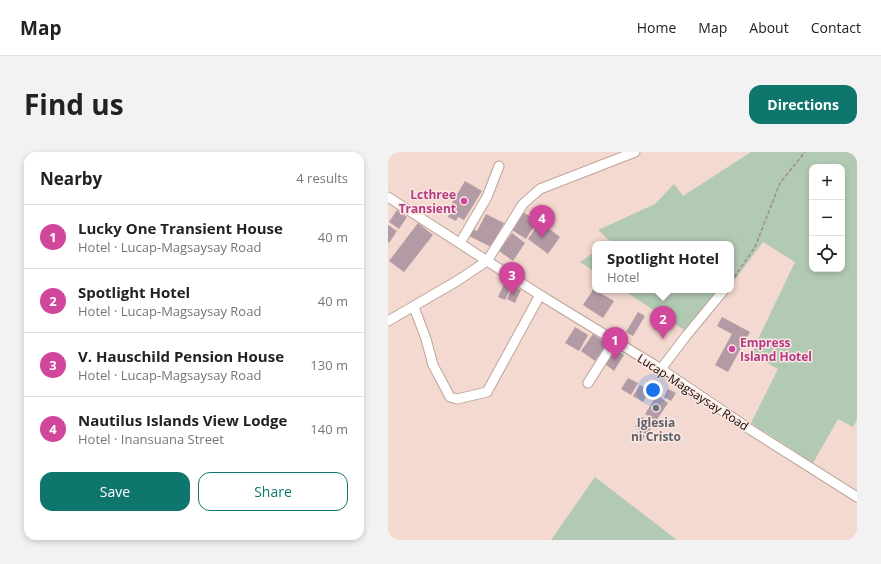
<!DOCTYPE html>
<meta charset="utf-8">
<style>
body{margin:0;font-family:"Open Sans",sans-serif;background:#f2f2f2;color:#222}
.controls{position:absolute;right:12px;top:12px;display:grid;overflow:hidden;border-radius:8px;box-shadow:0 2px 6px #0003}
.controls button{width:36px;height:36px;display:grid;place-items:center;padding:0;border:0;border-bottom:1px solid #e0e0e0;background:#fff;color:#222;font:20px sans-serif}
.you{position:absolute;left:265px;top:238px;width:14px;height:14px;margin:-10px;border:3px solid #fff;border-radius:50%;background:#1a73e8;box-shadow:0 0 0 6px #1a73e833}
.badge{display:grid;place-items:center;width:26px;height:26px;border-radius:50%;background:#0f766e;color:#fff;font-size:13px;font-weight:700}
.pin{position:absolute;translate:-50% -33px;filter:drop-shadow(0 1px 2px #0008)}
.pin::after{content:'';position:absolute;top:21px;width:14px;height:12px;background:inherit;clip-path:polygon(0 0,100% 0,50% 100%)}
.popup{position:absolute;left:204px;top:89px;width:142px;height:52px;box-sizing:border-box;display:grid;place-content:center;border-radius:8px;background:#fff;filter:drop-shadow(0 1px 3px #0005);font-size:13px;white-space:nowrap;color:#767676}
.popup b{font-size:15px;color:#222}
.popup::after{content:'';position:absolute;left:50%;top:100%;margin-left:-8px;border:8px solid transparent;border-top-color:#fff}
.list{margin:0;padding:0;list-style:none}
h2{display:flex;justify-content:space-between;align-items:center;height:52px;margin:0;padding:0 16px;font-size:17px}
h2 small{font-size:13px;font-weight:400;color:#767676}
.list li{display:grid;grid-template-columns:26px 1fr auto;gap:12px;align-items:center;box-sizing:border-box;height:64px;padding:0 16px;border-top:1px solid #e0e0e0}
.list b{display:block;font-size:15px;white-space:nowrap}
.list p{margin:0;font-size:13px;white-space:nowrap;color:#767676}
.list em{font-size:13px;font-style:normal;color:#767676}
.actions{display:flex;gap:8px;padding:12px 16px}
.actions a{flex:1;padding:9px 0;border:1px solid #0f766e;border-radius:12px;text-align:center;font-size:14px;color:#0f766e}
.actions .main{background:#0f766e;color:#fff}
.icon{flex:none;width:22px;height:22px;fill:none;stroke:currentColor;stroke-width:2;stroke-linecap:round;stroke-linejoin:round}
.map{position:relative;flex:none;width:469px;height:388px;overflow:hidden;border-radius:12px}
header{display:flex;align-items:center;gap:24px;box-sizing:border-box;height:56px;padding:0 20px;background:#fff;border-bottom:1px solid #e0e0e0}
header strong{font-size:19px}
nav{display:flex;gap:22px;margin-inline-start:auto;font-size:14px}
.intro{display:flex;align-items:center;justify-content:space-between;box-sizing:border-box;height:96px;padding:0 24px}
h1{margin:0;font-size:28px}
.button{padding:10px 18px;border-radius:12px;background:#0f766e;color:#fff;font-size:14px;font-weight:700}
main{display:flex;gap:24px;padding:0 24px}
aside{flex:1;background:#fff;border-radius:12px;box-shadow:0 2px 6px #0003}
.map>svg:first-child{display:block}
</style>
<header>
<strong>Map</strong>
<nav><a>Home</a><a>Map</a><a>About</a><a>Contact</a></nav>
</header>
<div class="intro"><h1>Find us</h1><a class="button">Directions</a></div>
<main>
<aside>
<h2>Nearby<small>4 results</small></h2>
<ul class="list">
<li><span class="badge" style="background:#d1479c">1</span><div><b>Lucky One Transient House</b><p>Hotel · Lucap-Magsaysay Road</p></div><em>40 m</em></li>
<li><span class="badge" style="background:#d1479c">2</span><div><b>Spotlight Hotel</b><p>Hotel · Lucap-Magsaysay Road</p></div><em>40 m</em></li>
<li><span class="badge" style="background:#d1479c">3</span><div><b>V. Hauschild Pension House</b><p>Hotel · Lucap-Magsaysay Road</p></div><em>130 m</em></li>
<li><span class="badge" style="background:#d1479c">4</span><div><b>Nautilus Islands View Lodge</b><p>Hotel · Inansuana Street</p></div><em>140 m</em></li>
</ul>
<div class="actions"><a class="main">Save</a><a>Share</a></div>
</aside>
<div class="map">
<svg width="469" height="388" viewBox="0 0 469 388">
<rect width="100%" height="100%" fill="#f3d9cf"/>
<path fill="#b2cab4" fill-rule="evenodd" d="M363,0H469V268L465,275L450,267L425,311L363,271L390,217L363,202L407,110L375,90L343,133V92H220L223,90L210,78L267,52L286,32L295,44ZM424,15H454V117H424Z
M207,100V120L192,110Z
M235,138H339L304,183Z
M207,325L289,388H163Z"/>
<path fill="#b39ba5" d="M77,29L94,39L76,68L70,65L68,69L60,65L62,60L59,59Z
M9,58L19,65L11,77L1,70Z
M135,60L149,69L138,87L124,78Z
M98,62L116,71L103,95L81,84L85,77L89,79Z
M152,70L172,85L160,102L140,87Z
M30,71L45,83L16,120L1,109Z
M0,73L9,79L1,91L0,90Z
M124,81L137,91L125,109L111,99Z
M117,130L124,133L117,148L110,145Z
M125,134L133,138L127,151L119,147Z
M207,135V138L226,149L215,166L195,153Z
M250,160L257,164L245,184L238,180Z
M334,165L362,180L340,220L327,213L344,182L329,174Z
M187,175L200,183L191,199L177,191Z
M205,182L219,192L207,209L193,199Z
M227,197L236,203L226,219L217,212Z
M240,226L250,231L243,243L233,237Z
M252,233L262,239L255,250L245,244Z
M280,237L288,241L283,249L276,245Z
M269,243L280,251L268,269L257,262Z
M254,265L266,272L259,283L247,275Z
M249,280L257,284L254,289L246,284Z"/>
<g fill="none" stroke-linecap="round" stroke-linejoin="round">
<g stroke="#bda59c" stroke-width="11">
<path id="minor" d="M0,45L152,143L273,217L363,278L469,345
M72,91L99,45L111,14
M26,155L38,187L45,213L62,245L69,247L99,240L152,143
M0,169L69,129L99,109L135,52L152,37L247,0
M273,217L298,184L336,138
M200,231L226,190"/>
</g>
<path stroke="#a28e87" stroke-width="1.5" stroke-dasharray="4 2" stroke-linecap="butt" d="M343,130L367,95L392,31L417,0"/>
<use href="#minor" stroke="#fff" stroke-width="9"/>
</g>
<g fill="#d1479c" stroke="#fce7e0" stroke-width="1.5">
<circle cx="76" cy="49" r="4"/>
<circle cx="344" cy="197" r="4"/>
</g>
<circle fill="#6b7280" stroke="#fce7e0" stroke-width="1.5" cx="268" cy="256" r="4"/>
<g text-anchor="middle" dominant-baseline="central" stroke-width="3" stroke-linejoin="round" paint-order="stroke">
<g font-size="12" font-weight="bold" fill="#b23c85" stroke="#fce7e0" text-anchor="end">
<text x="68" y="42">Lcthree<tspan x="68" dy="14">Transient</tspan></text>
<text x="352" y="190" text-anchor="start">Empress<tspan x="352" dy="14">Island Hotel</tspan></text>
</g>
<g font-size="12" fill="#130b08" stroke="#fce7e0">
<text transform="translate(305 240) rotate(33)">Lucap-Magsaysay Road</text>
</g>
<g font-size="12" font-weight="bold" fill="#5b616d" stroke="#fce7e0">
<text x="268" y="270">Iglesia<tspan x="268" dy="14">ni Cristo</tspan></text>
</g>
</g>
</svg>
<div class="controls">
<button>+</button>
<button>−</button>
<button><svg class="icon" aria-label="locate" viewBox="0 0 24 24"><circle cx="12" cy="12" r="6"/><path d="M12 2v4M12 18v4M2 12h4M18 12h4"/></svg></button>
</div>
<div class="you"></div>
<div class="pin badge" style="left:227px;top:208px;background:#d1479c">1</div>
<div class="pin badge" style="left:275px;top:187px;background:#d1479c">2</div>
<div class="popup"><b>Spotlight Hotel</b>Hotel</div>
<div class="pin badge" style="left:124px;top:143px;background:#d1479c">3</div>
<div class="pin badge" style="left:154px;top:86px;background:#d1479c">4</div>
</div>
</main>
